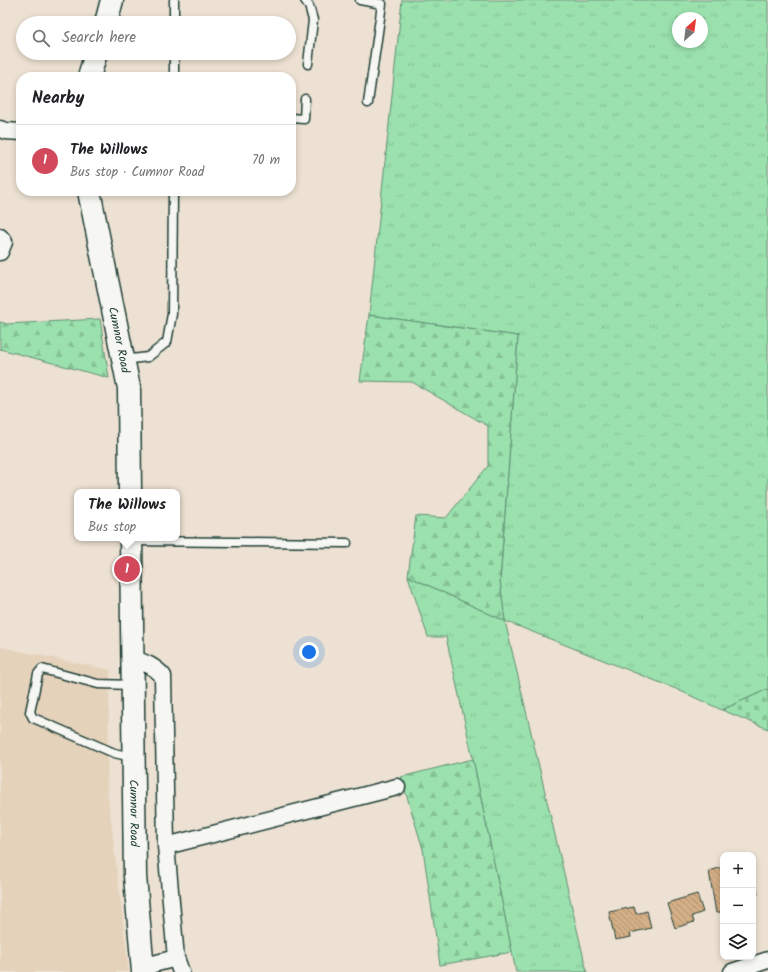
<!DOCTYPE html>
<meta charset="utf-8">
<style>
body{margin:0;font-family:Kalam,sans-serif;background:#f6f6f6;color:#202124}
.controls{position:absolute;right:12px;bottom:12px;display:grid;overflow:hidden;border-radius:8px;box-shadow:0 2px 6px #0003}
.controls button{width:36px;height:36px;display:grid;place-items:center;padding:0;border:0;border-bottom:1px solid #e0e0e0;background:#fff;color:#202124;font:20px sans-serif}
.compass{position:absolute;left:672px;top:12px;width:36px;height:36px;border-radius:50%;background:#fff;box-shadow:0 2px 6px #0003;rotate:28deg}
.you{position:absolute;left:309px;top:652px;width:14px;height:14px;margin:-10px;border:3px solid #fff;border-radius:50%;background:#1a73e8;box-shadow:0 0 0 6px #1a73e833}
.badge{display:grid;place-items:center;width:26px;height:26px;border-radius:50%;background:#d1495b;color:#fff;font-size:13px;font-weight:700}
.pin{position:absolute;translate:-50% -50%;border:2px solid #fff;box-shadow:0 1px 4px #0006}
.popup{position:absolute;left:74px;top:489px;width:106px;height:52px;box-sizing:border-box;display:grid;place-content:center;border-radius:8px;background:#fff;filter:drop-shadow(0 1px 3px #0005);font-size:13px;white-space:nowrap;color:#757577}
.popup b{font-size:15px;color:#202124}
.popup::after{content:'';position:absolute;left:50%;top:100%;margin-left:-8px;border:8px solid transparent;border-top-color:#fff}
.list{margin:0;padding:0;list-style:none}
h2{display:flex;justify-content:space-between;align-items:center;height:52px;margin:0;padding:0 16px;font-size:17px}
h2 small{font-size:13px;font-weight:400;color:#757577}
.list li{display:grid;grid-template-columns:26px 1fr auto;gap:12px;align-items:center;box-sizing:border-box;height:72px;padding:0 16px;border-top:1px solid #e0e0e0}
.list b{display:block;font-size:15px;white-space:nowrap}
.list p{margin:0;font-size:13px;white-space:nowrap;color:#757577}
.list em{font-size:13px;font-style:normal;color:#757577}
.icon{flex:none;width:22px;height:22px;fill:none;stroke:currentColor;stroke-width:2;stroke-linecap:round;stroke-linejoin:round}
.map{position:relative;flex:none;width:768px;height:972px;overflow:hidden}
.search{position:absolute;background:#fff;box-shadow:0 2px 6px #0003;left:16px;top:16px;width:280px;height:44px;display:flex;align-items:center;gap:10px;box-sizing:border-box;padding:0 14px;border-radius:22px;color:#757577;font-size:15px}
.panel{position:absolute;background:#fff;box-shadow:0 2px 6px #0003;left:16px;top:72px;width:280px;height:124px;border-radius:16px}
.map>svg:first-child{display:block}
</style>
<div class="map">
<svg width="768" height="972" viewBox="0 0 768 972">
<defs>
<pattern id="grass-tufts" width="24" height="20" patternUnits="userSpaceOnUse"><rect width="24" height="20" fill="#9be1ae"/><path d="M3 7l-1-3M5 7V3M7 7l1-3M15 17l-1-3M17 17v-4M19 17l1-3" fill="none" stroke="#85c296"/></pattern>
<pattern id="forest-firs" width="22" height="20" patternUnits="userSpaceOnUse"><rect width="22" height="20" fill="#9be1ae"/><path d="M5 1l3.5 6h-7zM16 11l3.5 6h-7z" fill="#85c296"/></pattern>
<pattern id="cemetery-stones" width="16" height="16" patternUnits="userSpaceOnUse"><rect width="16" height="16" fill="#9be1ae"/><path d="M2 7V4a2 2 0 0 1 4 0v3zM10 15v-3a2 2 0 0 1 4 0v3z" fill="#85c296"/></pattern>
<pattern id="building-back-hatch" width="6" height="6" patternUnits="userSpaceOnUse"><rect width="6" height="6" fill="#d5af86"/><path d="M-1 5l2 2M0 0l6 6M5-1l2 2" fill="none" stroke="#ac906e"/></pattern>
</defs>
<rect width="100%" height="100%" fill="#ece1d2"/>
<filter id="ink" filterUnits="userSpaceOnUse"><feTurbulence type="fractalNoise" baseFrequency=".025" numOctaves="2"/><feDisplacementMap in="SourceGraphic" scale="8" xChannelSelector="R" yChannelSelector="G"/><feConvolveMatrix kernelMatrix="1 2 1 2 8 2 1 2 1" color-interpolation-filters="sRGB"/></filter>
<g filter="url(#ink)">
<path fill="#e5d2bb" d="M0,647L110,670L107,788L129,972H0Z"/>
<path fill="url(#grass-tufts)" stroke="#5d8f71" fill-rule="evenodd" d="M402,0H768V689L722,710L676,689L505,621L587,972H516L473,759L446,637H428L408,576L505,621L500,581L518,336L369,315ZM678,18H702V42H678Z"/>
<path fill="url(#forest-firs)" stroke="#5d8f71" d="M369,315L518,336L500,581L505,621L408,576L416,516L446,518L488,466V426L412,382L360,381Z
M100,319L109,378L0,349V322L7,324Z
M473,759L512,952L440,965L423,849L401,777Z"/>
<path fill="url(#cemetery-stones)" stroke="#5d8f71" d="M768,689V729L722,710Z"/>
<path fill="url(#building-back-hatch)" stroke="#1f3d34" d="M723,867V911L716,913L709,871Z
M753,872L758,894L753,895Z
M697,894L703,912L692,916L694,922L675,928L667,903Z
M634,907L636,914L647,911L651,928L630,933L631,937L615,940L609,912Z"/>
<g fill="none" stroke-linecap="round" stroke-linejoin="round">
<g stroke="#1f3d34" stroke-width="11">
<path id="lane" d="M305,0L309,6L313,20L308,64
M360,0L382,4L368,103
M174,23V0
M174,77V53
M291,118L304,119L305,99
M123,360L148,357L167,342L172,314L173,191
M132,541L347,543
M132,757L114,753L38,720L33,718L30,712L38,674L42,669L98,684L133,685"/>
</g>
<g stroke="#1f3d34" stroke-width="19">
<path id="street" d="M0,129L6,131L21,132
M0,237L4,242L0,252
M133,659C146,663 154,666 163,676L166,846L176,958L181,972
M166,846L397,787
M142,967L176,958
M732,972L768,960"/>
</g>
<g stroke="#1f3d34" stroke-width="25">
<g id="secondary">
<path d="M106,23L112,0"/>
<path d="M89,77L96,53"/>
<path id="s1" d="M89,191L129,388L130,492"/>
<path id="s2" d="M131,538L135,876L143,972"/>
</g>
</g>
<use href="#lane" stroke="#f6f6f2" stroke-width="8"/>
<use href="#street" stroke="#f6f6f2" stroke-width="16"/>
<use href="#secondary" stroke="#f6f6f2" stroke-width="22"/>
</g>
</g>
<g text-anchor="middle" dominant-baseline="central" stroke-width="3.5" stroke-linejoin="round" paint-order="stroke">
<g font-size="12" fill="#1f3d34" stroke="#f6f6f2">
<text stroke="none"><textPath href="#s1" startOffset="152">Cumnor Road</textPath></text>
<text stroke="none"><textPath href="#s2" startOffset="275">Cumnor Road</textPath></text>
</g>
</g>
</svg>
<div class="controls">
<button>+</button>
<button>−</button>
<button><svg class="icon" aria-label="layers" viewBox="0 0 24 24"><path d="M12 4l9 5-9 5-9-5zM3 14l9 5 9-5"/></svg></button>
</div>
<svg class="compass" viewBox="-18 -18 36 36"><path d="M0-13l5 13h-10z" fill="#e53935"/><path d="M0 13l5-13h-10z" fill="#757577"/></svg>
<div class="you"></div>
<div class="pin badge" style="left:127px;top:569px">1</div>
<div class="popup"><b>The Willows</b>Bus stop</div>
<div class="search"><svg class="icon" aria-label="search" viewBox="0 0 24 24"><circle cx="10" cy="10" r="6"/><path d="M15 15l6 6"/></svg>Search here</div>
<section class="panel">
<h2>Nearby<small></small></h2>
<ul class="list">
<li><span class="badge">1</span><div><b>The Willows</b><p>Bus stop · Cumnor Road</p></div><em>70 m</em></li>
</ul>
</section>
</div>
